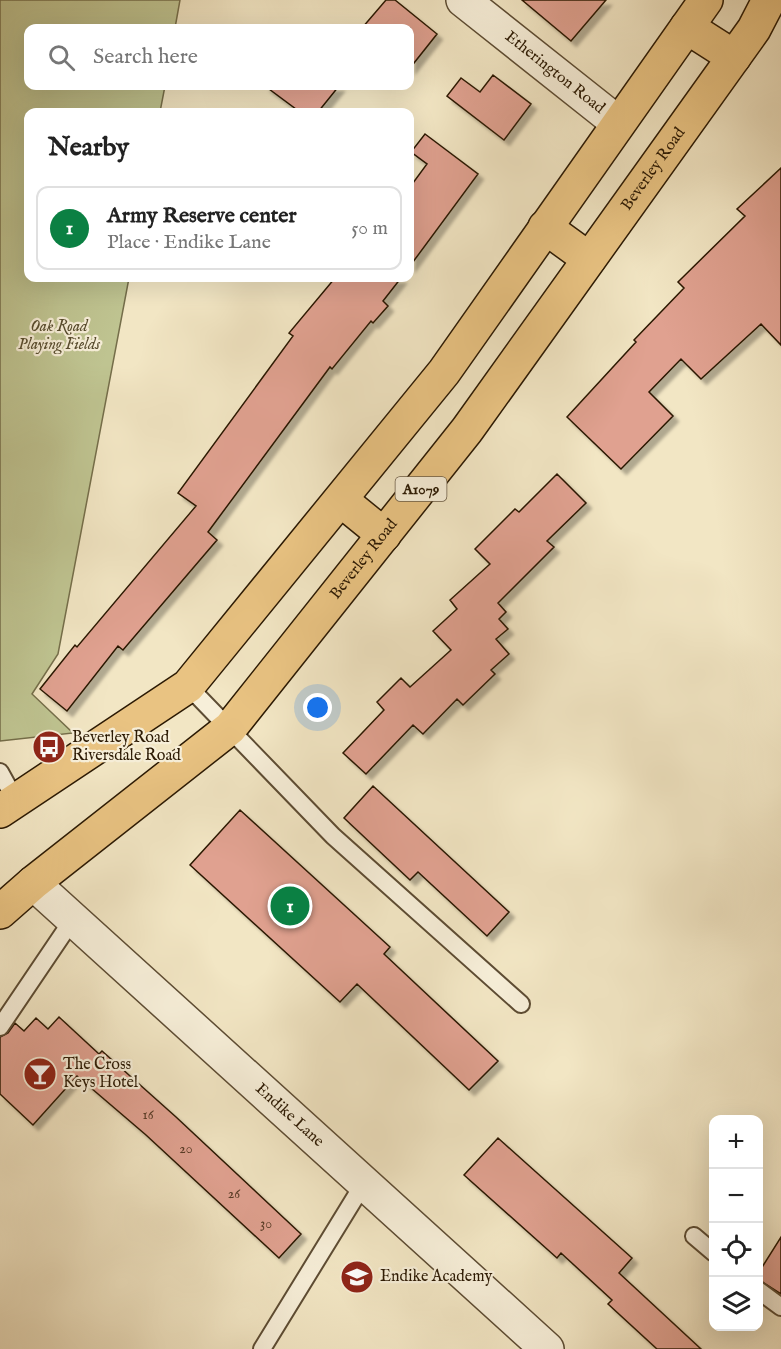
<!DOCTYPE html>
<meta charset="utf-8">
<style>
body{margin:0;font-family:"IM FELL English",serif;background:#f2f2f2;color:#222}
.controls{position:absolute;right:18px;bottom:18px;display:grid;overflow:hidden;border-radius:12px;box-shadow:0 6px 24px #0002}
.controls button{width:54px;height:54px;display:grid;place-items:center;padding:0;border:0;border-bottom:2px solid #e0e0e0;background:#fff;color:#222;font:30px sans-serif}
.you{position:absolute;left:318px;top:708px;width:21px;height:21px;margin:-15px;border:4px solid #fff;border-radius:50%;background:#1a73e8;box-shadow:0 0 0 9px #1a73e833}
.badge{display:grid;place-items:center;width:39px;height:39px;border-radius:50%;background:#0b8043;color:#fff;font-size:20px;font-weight:700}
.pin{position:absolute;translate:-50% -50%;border:3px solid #fff;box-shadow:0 2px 6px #0006}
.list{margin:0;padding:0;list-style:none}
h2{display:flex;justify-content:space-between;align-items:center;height:78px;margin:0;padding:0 24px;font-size:26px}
h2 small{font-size:20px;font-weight:400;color:#767676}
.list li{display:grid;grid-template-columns:39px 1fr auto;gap:18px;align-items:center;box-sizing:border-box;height:84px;margin:0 12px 12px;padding:0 12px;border:2px solid #e0e0e0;border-radius:12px}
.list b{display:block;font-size:22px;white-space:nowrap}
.list p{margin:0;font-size:20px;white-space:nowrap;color:#767676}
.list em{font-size:20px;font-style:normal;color:#767676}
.icon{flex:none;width:33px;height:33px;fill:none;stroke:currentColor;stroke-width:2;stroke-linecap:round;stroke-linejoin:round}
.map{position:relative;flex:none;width:781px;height:1349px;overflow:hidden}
.search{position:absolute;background:#fff;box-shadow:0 6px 24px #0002;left:24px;top:24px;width:390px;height:66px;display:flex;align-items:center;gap:15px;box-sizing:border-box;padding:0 21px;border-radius:12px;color:#767676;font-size:22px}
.panel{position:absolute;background:#fff;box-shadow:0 6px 24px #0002;left:24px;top:108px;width:390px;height:174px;border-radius:12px}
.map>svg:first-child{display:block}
</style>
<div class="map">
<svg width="781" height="1349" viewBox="0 0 781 1349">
<defs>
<filter id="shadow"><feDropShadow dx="5.5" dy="5.5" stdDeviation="1.5" flood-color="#0004"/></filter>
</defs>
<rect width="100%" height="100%" fill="#f2e6c4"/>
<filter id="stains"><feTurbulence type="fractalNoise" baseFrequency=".00333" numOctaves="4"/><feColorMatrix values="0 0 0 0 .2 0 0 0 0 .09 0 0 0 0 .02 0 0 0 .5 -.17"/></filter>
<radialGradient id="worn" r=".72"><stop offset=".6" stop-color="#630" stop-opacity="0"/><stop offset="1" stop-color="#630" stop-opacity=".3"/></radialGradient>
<path fill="#bfc491" stroke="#756e4a" stroke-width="1.5" d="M0,0H180L175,28H28V86H165L160,112H28V278H129L58,654L32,694L73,733L0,741Z"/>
<path fill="#e0a190" stroke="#2b1903" stroke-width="1.5" filter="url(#shadow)" d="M386,0H395L437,34L410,68V28H362Z
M522,0H606L571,41Z
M493,75L531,104L504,140L447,96L461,78L480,92Z
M265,86H339L318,112H300Z
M425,134L478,174L410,266V187L427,164L411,152Z
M781,168V345L761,324L701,379L681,359L649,392L673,416L621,469L567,417L636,342L634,340L684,288L678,282L745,216L737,209Z
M335,278H401L383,301L388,306L373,323L371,321L332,369L330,367L208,532L217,540L123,650L118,646L67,711L40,689L75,645L77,647L196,506L178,493L293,336L289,333Z
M557,474L586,503L547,541L554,547L498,603L506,612L499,619L508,629L496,639L509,654L491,670L495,674L463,705L457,699L423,734L413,725L366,774L343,753L384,710L377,702L401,678L410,687L451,650L433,631L457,609L450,600L490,564L475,549L515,509L519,512Z
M373,786L509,912L487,936L418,872L410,880L344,818Z
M240,810L390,947L384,954L498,1061L469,1090L357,984L340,1002L190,865Z
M59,1017L99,1054L102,1051L176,1117L301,1234L279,1258L146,1135L77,1076L33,1125L0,1094V1037L8,1033L15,1023L24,1031L36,1018L48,1029Z
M498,1138L632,1258L619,1273L701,1349H657L608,1304L612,1300L561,1253L557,1258L464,1175Z
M781,1237V1294L759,1280V1272Z"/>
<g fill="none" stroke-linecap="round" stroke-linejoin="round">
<g stroke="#5d4c33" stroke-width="20">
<path id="service" d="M188,686L333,836L521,1004
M0,772L16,801
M0,1027L73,919
M694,1236L714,1253
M758,1290L781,1307
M262,1349L364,1183"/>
</g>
<g stroke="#5d4c33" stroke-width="36">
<g id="minor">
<path id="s1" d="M463,0L618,123"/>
</g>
</g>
<g stroke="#5d4c33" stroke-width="36">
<g id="tertiary">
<path id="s2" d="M33,883L547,1349"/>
</g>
</g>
<g stroke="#2b1903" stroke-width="36">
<g id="primary">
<path d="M687,27L734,57"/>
<path d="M545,227L589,259"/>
<path d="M341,500L384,535"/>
<path d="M0,811L188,686L444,372L706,0"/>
<path id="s3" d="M0,912L33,883L230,728L467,430L754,29L769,0"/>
</g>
</g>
<use href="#service" stroke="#f7efd9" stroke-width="16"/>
<use href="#minor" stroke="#f7efd9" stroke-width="33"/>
<use href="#tertiary" stroke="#f7efd9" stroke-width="33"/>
<use href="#primary" stroke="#e9c382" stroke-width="33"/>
</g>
<defs>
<g id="bus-disc" transform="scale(1.725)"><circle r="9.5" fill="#8f2418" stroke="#f7efd9"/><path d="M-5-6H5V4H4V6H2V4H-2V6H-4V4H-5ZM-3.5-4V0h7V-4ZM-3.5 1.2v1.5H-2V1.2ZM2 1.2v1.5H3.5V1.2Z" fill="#fff"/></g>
<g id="bar-disc" transform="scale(1.725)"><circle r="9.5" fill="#8f2418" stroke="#f7efd9"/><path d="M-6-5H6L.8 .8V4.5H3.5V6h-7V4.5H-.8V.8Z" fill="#fff"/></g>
<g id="school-disc" transform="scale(1.725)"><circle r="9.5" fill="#8f2418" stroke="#f7efd9"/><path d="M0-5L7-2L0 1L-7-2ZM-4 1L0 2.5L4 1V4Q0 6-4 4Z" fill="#fff"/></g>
</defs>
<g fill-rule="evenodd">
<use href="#bus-disc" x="49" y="747"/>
<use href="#bar-disc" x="40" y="1074"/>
<use href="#school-disc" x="357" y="1277"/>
</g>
<g text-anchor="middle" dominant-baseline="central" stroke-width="4.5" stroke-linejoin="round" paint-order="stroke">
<g font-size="14" fill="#583b26">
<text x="148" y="1115">16</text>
<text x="186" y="1149">20</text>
<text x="234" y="1194">26</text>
<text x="266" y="1224">30</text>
</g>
<rect fill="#f7efd9" stroke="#685943" stroke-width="1.5" x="395.5" y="477" width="51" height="24" rx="4.5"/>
<g font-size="15" font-weight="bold" fill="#2b1903">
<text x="421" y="489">A1079</text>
</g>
<g font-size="16" fill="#2b1903" stroke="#f7efd9">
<text stroke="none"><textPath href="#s1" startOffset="117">Etherington Road</textPath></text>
<text stroke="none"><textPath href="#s3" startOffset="996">Beverley Road</textPath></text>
<text stroke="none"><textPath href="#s3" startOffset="510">Beverley Road</textPath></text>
<text stroke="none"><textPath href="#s2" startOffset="346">Endike Lane</textPath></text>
</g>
<g font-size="16" font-style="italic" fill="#574c2e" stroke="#f7efd9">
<text x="59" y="327">Oak Road<tspan x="59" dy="18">Playing Fields</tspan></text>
</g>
<g font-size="16" fill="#2b1903" stroke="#f7efd9" text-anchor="start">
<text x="72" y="738">Beverley Road<tspan x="72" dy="18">Riversdale Road</tspan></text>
<text x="63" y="1065">The Cross<tspan x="63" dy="18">Keys Hotel</tspan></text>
<text x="380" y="1277">Endike Academy</text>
</g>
</g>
<rect width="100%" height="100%" filter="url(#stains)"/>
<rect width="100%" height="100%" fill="url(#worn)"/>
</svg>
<div class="controls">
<button>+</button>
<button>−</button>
<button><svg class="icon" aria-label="locate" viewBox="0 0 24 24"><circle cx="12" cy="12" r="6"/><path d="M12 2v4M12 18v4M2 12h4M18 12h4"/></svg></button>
<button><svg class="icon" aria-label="layers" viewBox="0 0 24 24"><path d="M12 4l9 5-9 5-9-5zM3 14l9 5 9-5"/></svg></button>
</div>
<div class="you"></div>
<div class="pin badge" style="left:290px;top:906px">1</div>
<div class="search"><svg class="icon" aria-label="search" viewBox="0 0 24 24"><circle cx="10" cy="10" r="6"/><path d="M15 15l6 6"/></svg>Search here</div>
<section class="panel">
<h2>Nearby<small></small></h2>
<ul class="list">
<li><span class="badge">1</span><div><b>Army Reserve center</b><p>Place · Endike Lane</p></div><em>50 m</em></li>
</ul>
</section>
</div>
